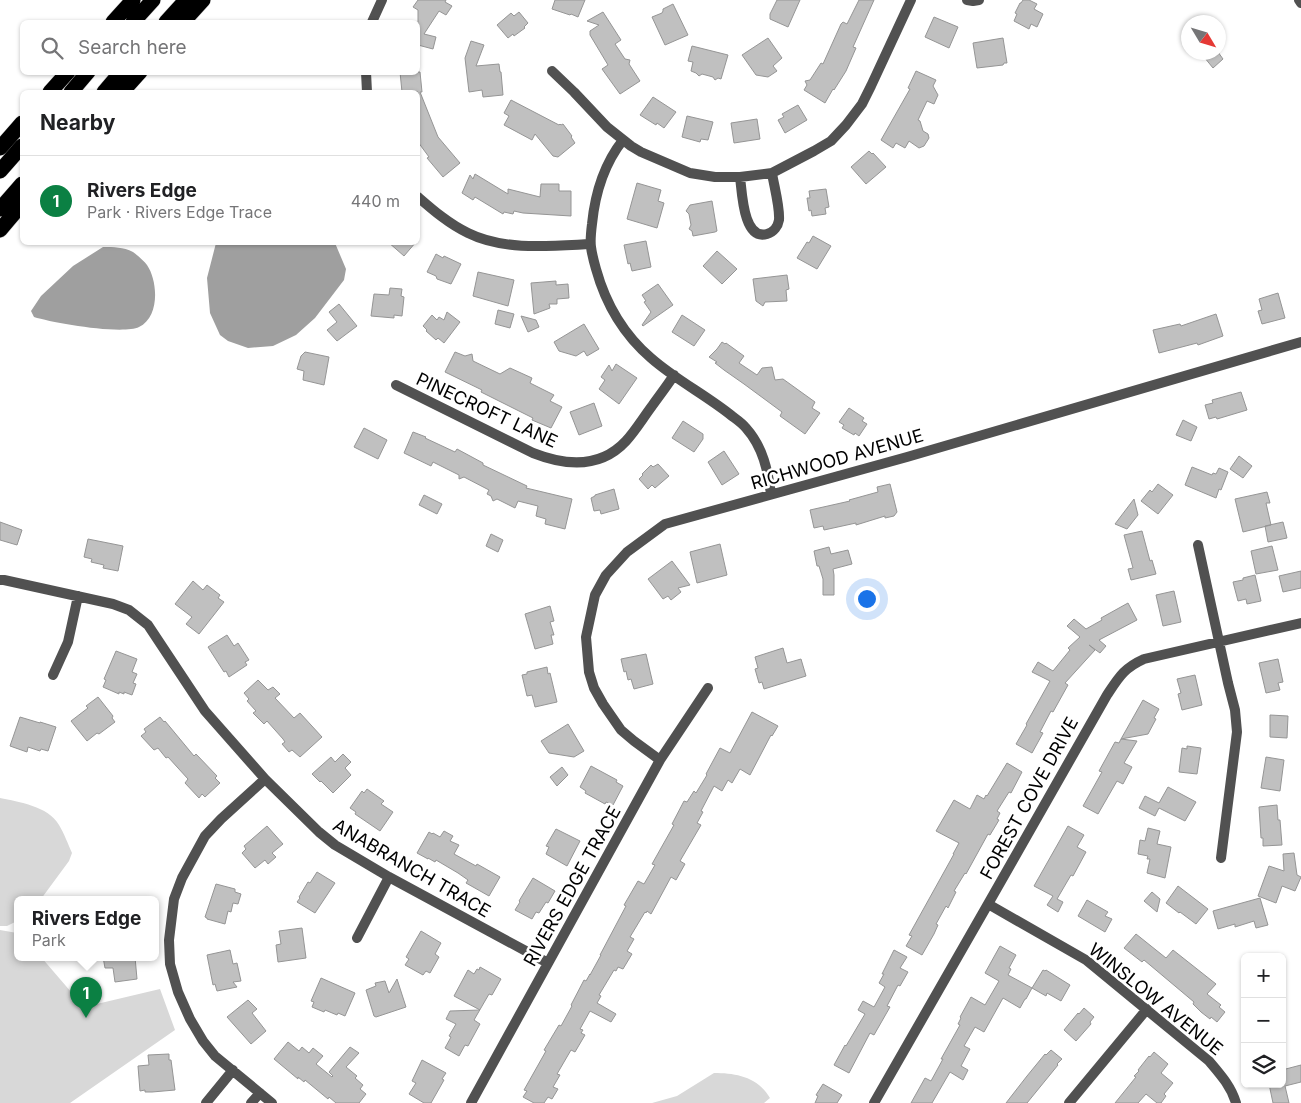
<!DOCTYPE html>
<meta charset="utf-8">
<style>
body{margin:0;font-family:Inter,sans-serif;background:#f2f2f2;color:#202124}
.controls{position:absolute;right:15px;bottom:15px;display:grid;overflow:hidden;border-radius:8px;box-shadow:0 1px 4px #0004}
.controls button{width:45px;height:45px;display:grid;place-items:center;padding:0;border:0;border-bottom:1px solid #e0e0e0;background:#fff;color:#202124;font:25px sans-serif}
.compass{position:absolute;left:1181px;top:15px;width:45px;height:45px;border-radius:50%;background:#fff;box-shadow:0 1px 4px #0004;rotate:128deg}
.you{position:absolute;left:866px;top:598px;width:18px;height:18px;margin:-12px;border:4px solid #fff;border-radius:50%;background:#1a73e8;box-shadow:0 0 0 8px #1a73e833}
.badge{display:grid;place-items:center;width:32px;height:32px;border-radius:50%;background:#0b8043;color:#fff;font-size:16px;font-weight:700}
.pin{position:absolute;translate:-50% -41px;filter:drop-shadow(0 1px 2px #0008)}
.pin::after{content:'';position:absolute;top:26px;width:18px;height:15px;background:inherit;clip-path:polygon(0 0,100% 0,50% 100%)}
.popup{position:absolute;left:14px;top:896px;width:145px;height:65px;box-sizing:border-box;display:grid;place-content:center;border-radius:8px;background:#fff;filter:drop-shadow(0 1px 4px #0005);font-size:16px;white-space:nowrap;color:#757577}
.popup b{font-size:19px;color:#202124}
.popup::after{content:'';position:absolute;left:50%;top:100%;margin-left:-10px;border:10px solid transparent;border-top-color:#fff}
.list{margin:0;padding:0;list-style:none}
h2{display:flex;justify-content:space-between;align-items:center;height:65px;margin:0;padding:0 20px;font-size:21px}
h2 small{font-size:16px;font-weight:400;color:#757577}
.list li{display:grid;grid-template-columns:32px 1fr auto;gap:15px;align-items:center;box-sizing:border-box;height:90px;padding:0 20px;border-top:1px solid #e0e0e0}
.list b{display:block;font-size:19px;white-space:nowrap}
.list p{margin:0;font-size:16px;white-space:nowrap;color:#757577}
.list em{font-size:16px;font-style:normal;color:#757577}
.icon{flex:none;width:28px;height:28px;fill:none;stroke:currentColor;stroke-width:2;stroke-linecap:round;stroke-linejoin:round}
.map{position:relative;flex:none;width:1301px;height:1103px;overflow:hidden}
.search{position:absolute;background:#fff;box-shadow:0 1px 4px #0004;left:20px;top:20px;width:400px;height:55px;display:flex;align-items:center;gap:12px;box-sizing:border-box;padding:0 18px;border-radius:8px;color:#757577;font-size:19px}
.panel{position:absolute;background:#fff;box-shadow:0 1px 4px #0004;left:20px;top:90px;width:400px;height:155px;border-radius:8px}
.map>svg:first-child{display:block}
</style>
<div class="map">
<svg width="1301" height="1103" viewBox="0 0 1301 1103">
<rect width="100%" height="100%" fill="#fff"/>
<path fill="#d8d8d8" d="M0,798C19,802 48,806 59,825C64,833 68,844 72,853L69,861L41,899H17V921L7,926H0Z
M0,930L17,933V957H41L84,1007L160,989L175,1030L70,1103H0Z
M714,1073C736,1073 758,1077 770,1098L764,1103H652L677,1096Z"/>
<path fill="#9f9f9f" d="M216,243H335L346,269L344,280L315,318L296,335L273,346L248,348L228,341L220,335L210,313L207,278Z
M103,247C114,247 123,247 133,252C137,255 144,261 147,265C158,281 160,317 139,327C122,335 53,323 34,317L31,311L41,296L73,266Z"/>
<path fill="#c0c0c0" stroke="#959595" d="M418,0H446L445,2L452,6L446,15L439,11L424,34L436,37L433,49L418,45V10L413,7Z
M555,0H585L578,17L571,14L570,15L552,9Z
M777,0H800L788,27L770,19V14Z
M859,0H874L853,47L856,48L846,71L834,90L833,89L825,103L804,90L807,85L805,81L810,80L821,63L823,64L841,24L843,22L847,24Z
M1023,0H1029L1037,4L1034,9L1043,14L1037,27L1031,24L1029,29L1014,21L1017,14L1015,13L1020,3H1021Z
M673,4L688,35L665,45L652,17L662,13L663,11V9Z
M519,12L528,23L524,27L525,28L514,36L513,34L508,38L497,25L511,13L514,16Z
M603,12L621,40L615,44L625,59L630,60L629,64L640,81L620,94L602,69L608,65L590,35V31L599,25L587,21Z
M934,17L958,27L949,48L925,37Z
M768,38L782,58L773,66L777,71L768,77L756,75L742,55Z
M1003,38L1007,63H1004L1003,65L977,68L973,43Z
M471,41L484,45L476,66L499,64L500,72H501L503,95L483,97L482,90L469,92L465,58Z
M692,46L728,55L721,79L718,78L715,80L713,77L702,74L699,76L696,73L691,71L693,62L688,61Z
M1200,52H1218L1223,59L1213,68Z
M916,71L936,80L933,86L938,95L934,104L927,101L918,120L920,121L923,131L928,134L929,138L924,146L919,148L909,141L905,148L896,143L893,148L881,140L910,89L908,88Z
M400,72H420L422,92H420L438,137L460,163L443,177L427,158L429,157L418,142V92H402Z
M653,97L676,112L664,128L657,123L656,125L640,115Z
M511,100L559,125L560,124L561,125L563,124L572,136L571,137L575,143L558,157L553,156L535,134L532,140L504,125L509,116L504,113Z
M798,105L807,120L785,133L778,120L784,117L782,114Z
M687,116L713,122L708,140L701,139L700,142L682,137Z
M757,119L760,139L734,143L731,123Z
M869,151L872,154L873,153L886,167L866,184L851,167Z
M475,174L508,194V189L540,197L541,184H559V191H571V216L523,213L514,211L513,214L504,212L503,214L475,197L473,200L462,193L470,175L473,179Z
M637,183L661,190L658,201L664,203L657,228L627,219Z
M826,189L829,207L825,208L826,214L812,216L811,210L809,211L807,198H810L809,191Z
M712,201L717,231L715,232L693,236L692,231L689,229L691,225L689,214L686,211L690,205Z
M813,236L831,246L817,269L797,258L807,242L809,243Z
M646,241L651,267L632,271L630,263L628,264L624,245Z
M388,242H416L404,256Z
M717,251L737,269L722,284L703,266Z
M436,254L443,258L444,256L461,264L451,284L437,279L436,276L427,272Z
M478,272L514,280L508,306L473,296Z
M787,275L789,289L786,290L787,301L765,302L763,306L756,301L753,279Z
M556,281V285L568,284L569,298L557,299V304H549L550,308L534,314L531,283Z
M658,284L673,305L643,326L642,325L651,312L644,302L646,301L642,295Z
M390,288L402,289L401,296L404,297L402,316L394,315V318L371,316L374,294L389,295Z
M1278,293L1285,318L1262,324L1258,311L1262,310L1259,299Z
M339,304L357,326L337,341L327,330L337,322L329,312Z
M498,310L514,314L510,328L495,324Z
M447,312L460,322L444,343L438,338L436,340L426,331L427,330L423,326L432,315L437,320L439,317L444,320Z
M1216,314L1223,336L1198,345L1197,343L1159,353L1153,330L1180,324L1181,326Z
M682,315L705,330L694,346L672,332Z
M521,316L536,320L539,327L528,332Z
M584,324L599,349L587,356L584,351L576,356L559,351L554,342Z
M722,342L725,344L726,343L744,356L739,363L757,375L762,368L772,367L775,380L783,379L815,402L812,408L820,413L805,434L780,416L782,412L744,384L724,370L715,363L717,362L709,357L717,349Z
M305,352L329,357L324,385L303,380L304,371L297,369L301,356Z
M455,352L465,356L472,354L473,361L500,374L510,368L532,378L530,383L554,395L550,401L562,407L551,428L532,420L533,418L481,392L482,390L445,372Z
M616,364L637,378L619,404L599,389L605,380L601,377L609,365L612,371Z
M1241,392L1247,410L1217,419L1216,417L1209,419L1205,405L1213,403L1212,400Z
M594,403L602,426L579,435L570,412Z
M849,408L864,418L862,421L867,424L859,436L855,433L854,435L842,428L844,425L839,422Z
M1183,420L1197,427L1191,441L1176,435Z
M683,421L703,434V439L694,452L672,438Z
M364,428L387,440L378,459L354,447Z
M413,432L426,437L425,438L455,452L457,449L483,463V465L527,486L526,488L572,499L565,529L545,524L546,519L536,516L538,506L518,501L515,508L497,499L493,501L491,496L487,494L489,490L464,477L459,479V475L433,462L431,466L404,453Z
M724,451L739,474L722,485L708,462Z
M1239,456L1252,466L1243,478L1230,469Z
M658,464L669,476L655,488L652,485L648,489L639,479L643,475L642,474L651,465L653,467Z
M1192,467L1212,475L1213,473L1216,474L1219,468L1228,472L1221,490L1219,489L1216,498L1185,485Z
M890,484L897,512L894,516L885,518V516L856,525V523L824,530L823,526L814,528L810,510L850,501L849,500L878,492L877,487Z
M1158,484L1173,495L1158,514L1141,501L1150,490L1152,492Z
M614,489L619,509L601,514L600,510L594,511L591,498L595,496V495Z
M1267,492L1270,503H1266L1271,525L1243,532L1235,499Z
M424,495L442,504L437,514L419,505Z
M1134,499L1138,515L1127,529L1115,524Z
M0,522L22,530L17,545L0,540Z
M1283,522L1287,538L1268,542L1265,526Z
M1142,531L1150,561L1152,560L1156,574L1131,580L1128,569L1133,568L1124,535Z
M491,534L503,540L498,552L486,546Z
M88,539L123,546L118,571L103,568L104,565L91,562L92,559L84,557Z
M720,544L727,575L697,583L690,552Z
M1272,546L1278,570L1256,574L1251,551Z
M829,547L831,554L848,550L852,564L833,569L834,575V595H823V579L819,566H817L814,551Z
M672,561L690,585L678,588L681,592L671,600L668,596L663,599L648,579Z
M1301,571V588L1283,592L1279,576Z
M1255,575L1261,601L1247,604L1246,599L1238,601L1233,582L1243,580V578Z
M193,581L203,590L207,585L220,595L218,598L224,602L199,634L186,624L192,617L175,604Z
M1174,591L1181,622L1163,626L1156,595Z
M1128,603L1137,620L1099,640L1106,646L1100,653L1089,645L1095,650L1065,683L1068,685L1053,712L1051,711L1040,732L1043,733L1032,753L1016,744L1027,725L1026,724L1050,681L1032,672L1038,662L1053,671L1070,650L1068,648L1080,637L1067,626L1074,619L1086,629L1102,620L1101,618Z
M550,606L554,621L550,622L554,635H551L553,644L535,649L525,614Z
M227,635L234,646L238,643L249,660L245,662L247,665L229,677L226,671L224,672L208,647Z
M783,648L787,663L801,659L806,676L764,689L762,682L759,683L755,669L758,668L755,657Z
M116,651L137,659L132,672L137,674L133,683L136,684L132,695L124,692V694L119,692V694L103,687L106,680L104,679Z
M646,654L653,684L634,689L631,679L628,680L626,671L624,672L621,659Z
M1278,659L1283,682L1278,683L1280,690L1266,693L1259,663Z
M547,667L548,674L550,673L557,702L535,707L532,695L527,696L522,675L527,674V672Z
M1195,675L1202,705L1182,710L1178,694L1181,693L1177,679Z
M258,680L268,690L273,687L280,694L275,698L294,718L300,713L322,737L300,757L292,750L289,752L282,744L285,742L283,739L267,721L264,724L253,713L256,711L247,701L249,699L244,693Z
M98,697L113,716L112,718L115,722L99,734L97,733L87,741L71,721L88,708L86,706Z
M1143,700L1159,709L1154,718L1156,719L1148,734L1121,739Z
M752,712L778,726L772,736L771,735L750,775L740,769L732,783L728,780L722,791L714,786L701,811L703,812L697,823L701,825L680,861L685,864L676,880L671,877L651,914L647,911L646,913L645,912L630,937L634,939L627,951L632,954L623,969L618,967L616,971L614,970L599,995L601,996L597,1003L616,1014L611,1022L590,1011L580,1029L583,1030L581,1033L585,1035L575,1052L571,1050L557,1074L560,1075L553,1087L558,1089L552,1099L548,1097L544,1103H534L523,1097L527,1091L524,1090L546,1051L544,1050L559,1025L561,1026L572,1006L571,1005L584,980L586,981L590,974V975L601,955H600L626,906L624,905L638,881L644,884L655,865L652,864L674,825L672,824L684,801L687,802L694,791L696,793L707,775L706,774L720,748L730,753Z
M1270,715L1288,716L1287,738L1270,737Z
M20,717L40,723V722L56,727L48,751L41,749L40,751L28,747L27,752L10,746Z
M160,717L164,722L165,721L194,756L196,754L217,776L215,778L220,783L205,797L202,794L199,798L185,783L188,779L168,757L166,758L158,748L154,750L141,736L146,732L144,729Z
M568,724L584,751L574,757L549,753L541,741Z
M1121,739L1137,741L1124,763L1132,767L1123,784L1117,781L1098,814L1083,806L1102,772L1099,771L1115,742L1119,743Z
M1187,746L1201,748L1197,774L1179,772L1182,748L1187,749Z
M343,754L351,762L345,768L351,775L333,793L321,781L320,782L312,774L331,757L335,762Z
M1266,757L1284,760L1280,791L1261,788Z
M1007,763L1022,772L1011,793L1009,792L997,811L1000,813L997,819L999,820L990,835L988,834L966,874L965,873L954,891L956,892L948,908L946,906L936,924L938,925L934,934L922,955L906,946L912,936L909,935L954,854H953L959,843L936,831L954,800L970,809L977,795L984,799L986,795L987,796Z
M591,766L617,780L616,782L623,786L613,805L606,802L605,804L585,793L586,791L580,787Z
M562,767L568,775L557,786L550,777Z
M1168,787L1196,802L1185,821L1159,808L1155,816L1139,808L1145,796L1159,803Z
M367,789L384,801L381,804L393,812L380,831L355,814L356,812L350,808L362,791L364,793Z
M1277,805L1278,820H1280L1282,845L1263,846V838H1261L1259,807Z
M267,826L283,844L272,853L276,857L268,864L265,860L255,868L242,853L246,849L244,846Z
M1068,826L1084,835L1077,847L1086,852L1073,876L1071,875L1057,899L1063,902L1058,912L1047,905L1053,896L1034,886Z
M1148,828L1160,831L1157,844L1171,847L1165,878L1147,873L1150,859H1147L1148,856L1138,854L1140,840L1145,841Z
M556,829L580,841L567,866L546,854L549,847L546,846Z
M444,831L453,836L450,841L459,845L454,854L476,866L477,864L500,877L489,896L466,883L468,880L458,873L436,860L435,862L428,858V859L417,853L429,832L432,834L433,833L440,837Z
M1294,853L1297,875L1301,877L1295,891L1282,886L1276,903L1258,896L1269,866L1284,871L1283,854Z
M317,872L335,883L315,913L297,902L300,898L299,897L308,882L310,883Z
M533,878L555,891L548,903L546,902L539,913L536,912L532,919L515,910L520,902L519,901Z
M216,884L235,889V892L241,894L238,904L233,903L231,912L228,911L225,924L207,919V918L205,917Z
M1178,886L1208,909L1196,924L1180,912L1179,913L1166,903Z
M1152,892L1160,899L1157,912L1144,901Z
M1260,898L1268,925L1256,928L1254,921L1235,927V924L1218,929L1213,911Z
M1087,900L1108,912L1105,916L1112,919L1105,932L1078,916Z
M302,928L306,958L278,962L276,945L281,944L279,931Z
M421,931L441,943L435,954L439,957L430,973L426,971L423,975L405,965L409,959L406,957Z
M1136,934L1166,958L1173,950L1216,984L1207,994L1221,1005L1219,1007L1225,1012L1217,1022L1211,1017L1210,1019L1201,1012L1193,1004L1194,1002L1144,960L1142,962L1124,948Z
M1000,946L1016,955L1009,968L1011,969L1008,975L1032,988L1026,999H1025L1020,1008L1003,998L984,1032L975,1027L964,1046L970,1049L961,1066L968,1070L963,1080L950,1072L932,1103H911L925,1078L931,1081L943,1059H941L960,1025L958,1024L961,1018L960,1017L971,997L985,1005L999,981L985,973Z
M230,950L233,964L237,963L241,981L233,982L237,987L217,991L215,984L213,985L207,955Z
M894,950L907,957L900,968L908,972L900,986L898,985L887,1006L890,1007L874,1035L870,1033L849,1073L834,1065L845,1045L846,1046L865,1014L858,1010L863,1001L874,1007L885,987L879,983L884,974H882Z
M103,957H135L137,979L115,982L113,968H105Z
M480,967L501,979L492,995L489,994L474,1020L480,1024L468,1046L465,1045L459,1056L445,1048L451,1037L449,1036L456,1024L446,1019L450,1011L480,1010L454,996L468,970L474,974L477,969L479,970Z
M1043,970L1045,971L1046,970L1070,985L1061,1001L1047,993L1046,996L1032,988Z
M321,978L355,993L345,1016L338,1013L337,1015L325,1010L324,1012L312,1007L314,1002L311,1001Z
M397,979L406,1007L376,1017L374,1016L366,990L376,986L375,983L385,981L389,993Z
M248,1000L257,1009L252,1013L266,1031L251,1044L227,1017Z
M1084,1008L1094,1017L1090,1022L1091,1024L1076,1041L1064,1030L1078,1013L1079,1014Z
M288,1042L299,1051L302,1047L309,1053L313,1048L323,1056L316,1064L332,1077L333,1076L329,1072L350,1047L359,1053L346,1067L357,1076L355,1078L363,1085L360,1089L366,1094L359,1103H336L329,1097L328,1099L305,1080L304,1082L298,1077V1079L274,1059Z
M1051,1050L1062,1059L1057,1064L1058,1065L1027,1103H1006L1027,1076L1045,1054L1046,1055Z
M1154,1052L1168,1064L1161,1073L1173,1083L1164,1094L1166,1096L1161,1103H1157L1146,1094L1138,1103H1115L1136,1077L1134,1076L1139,1071L1138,1070L1149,1056L1150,1057Z
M169,1054V1060H171L175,1090L152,1092H145V1090L140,1091L138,1066L149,1065L148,1055Z
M422,1060L446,1073L442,1079L444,1080L431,1103H424L409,1094L416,1083L412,1081Z
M1301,1065V1082L1285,1086L1289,1103H1273L1269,1084H1282V1070Z
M823,1084L842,1095L837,1103H815L818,1096L816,1095Z"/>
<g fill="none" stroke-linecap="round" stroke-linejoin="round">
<g stroke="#dbdbdb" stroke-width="16">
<path id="motorway" d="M113,22L133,0
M133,22L153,0
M166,22L186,0
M183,22L203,0
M50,92L68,72
M71,92L88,72
M104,92L121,72
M122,92L140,72
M0,148L22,123
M0,171L22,146
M0,209L22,184
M0,230L22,204"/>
</g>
<path stroke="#515151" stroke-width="10" d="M967,0L973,1L979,0
M1299,0L1301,3
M372,22L382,0
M552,71L574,92L607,127L631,146L641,152L690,173L715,177H740L772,173L814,151L831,141L846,125L862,104L871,86L911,0
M366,72L367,92
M623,140C604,164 595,194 592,224C591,232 590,240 591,247C592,255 594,262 596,269C606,305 623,334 651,358C676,380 706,395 732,416C736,419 742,423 746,428C763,447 768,471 771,494
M740,177C742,191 743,241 767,234C774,232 778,226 779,220C780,207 774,186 772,173
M418,197C433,210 449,224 468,233C504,251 551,246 590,244
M396,385L533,453C566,466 600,469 626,441C636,430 643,418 652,406C659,396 667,386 674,375
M1198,545L1228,683L1235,710L1237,732L1221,858
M0,580H4L113,604L129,610L148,625L205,711L265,779L319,832L335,845L389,877L548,963
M53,675L68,642L78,596
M660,760L634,741L621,730L603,704L594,688L589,672L586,637L595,595L606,575L627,552L665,524L907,457L1301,342
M265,779L221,819L205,836L182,878L174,899L169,940L170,964L178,992L190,1019L203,1041L215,1056L272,1103
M988,904L1086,960L1209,1061C1220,1074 1231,1086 1236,1103
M357,938L389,877
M206,1103L233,1070
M251,1103L260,1093
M471,1103L660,760L708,688
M874,1103L988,904L1107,695C1119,677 1124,668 1144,659L1301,623
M1069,1103L1147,1009"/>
<use href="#motorway" stroke="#000" stroke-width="15"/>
</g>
<g text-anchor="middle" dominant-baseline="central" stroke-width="5" stroke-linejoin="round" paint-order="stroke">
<g font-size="18" fill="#000" stroke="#fff">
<text transform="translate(487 410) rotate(25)">PINECROFT LANE</text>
<text transform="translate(837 459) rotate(-16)">RICHWOOD AVENUE</text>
<text transform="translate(1029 798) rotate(-61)">FOREST COVE DRIVE</text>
<text transform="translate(412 868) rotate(30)">ANABRANCH TRACE</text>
<text transform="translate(572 886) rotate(-61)">RIVERS EDGE TRACE</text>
<text transform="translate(1156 999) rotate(39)">WINSLOW AVENUE</text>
</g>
</g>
</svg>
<div class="controls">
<button>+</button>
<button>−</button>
<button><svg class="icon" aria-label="layers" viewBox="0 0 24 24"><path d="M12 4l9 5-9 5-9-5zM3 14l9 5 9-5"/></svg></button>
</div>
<svg class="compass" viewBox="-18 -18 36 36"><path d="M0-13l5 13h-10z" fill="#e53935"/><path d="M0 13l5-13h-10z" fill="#757577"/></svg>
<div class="you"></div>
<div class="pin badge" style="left:86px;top:1018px">1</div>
<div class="popup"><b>Rivers Edge</b>Park</div>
<div class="search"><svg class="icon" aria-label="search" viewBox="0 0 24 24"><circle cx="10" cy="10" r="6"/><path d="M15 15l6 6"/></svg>Search here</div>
<section class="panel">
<h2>Nearby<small></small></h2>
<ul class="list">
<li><span class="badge">1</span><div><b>Rivers Edge</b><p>Park · Rivers Edge Trace</p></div><em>440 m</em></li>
</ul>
</section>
</div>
